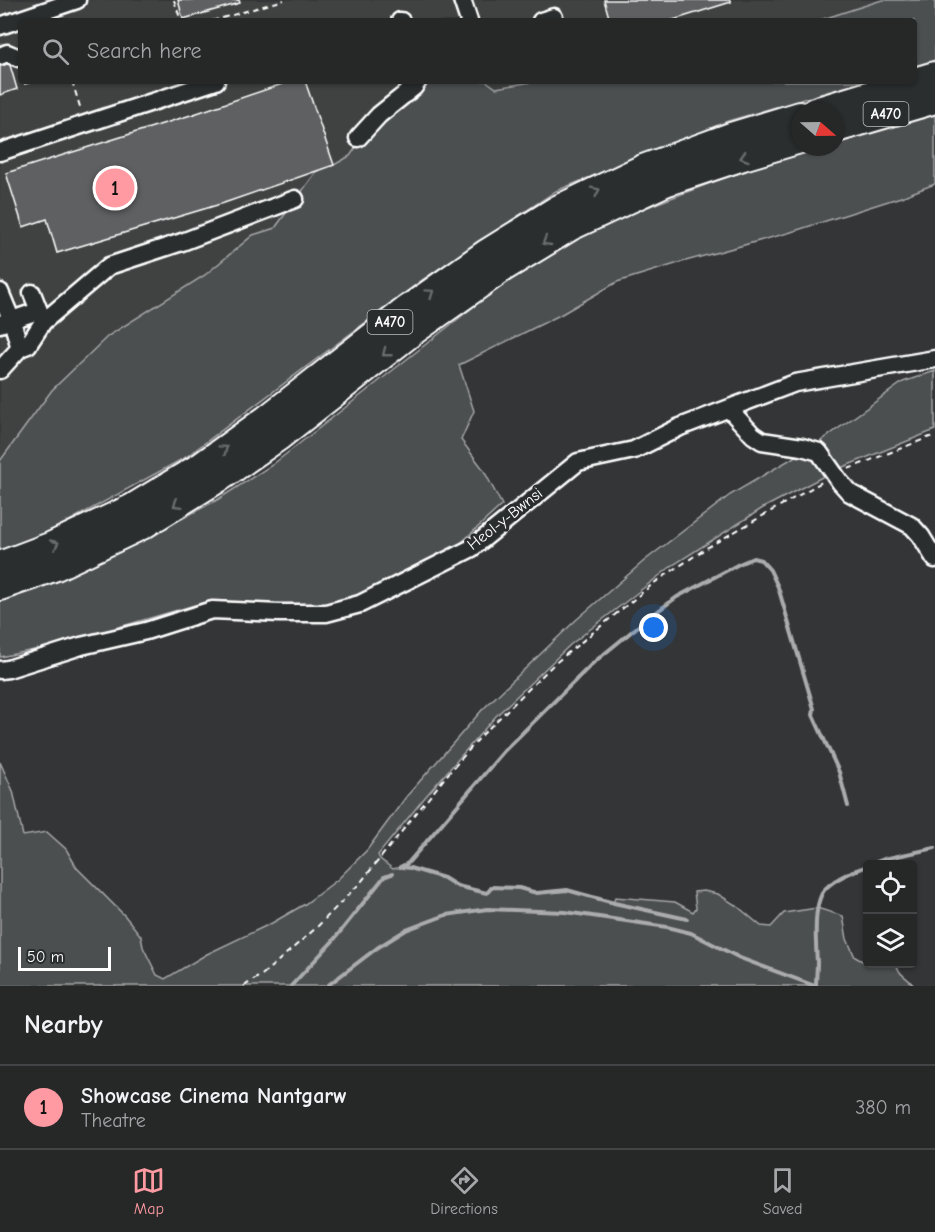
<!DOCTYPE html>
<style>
body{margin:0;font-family:"Comic Neue",sans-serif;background:#323434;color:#f1f3f6}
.controls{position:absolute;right:18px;bottom:18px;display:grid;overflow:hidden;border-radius:6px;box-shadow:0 2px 4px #0004}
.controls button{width:54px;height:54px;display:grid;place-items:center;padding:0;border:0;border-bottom:2px solid #424445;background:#262828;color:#f1f3f6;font:30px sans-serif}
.compass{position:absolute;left:791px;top:102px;width:54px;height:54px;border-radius:50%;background:#262828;box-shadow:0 2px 4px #0004;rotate:110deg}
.scale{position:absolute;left:18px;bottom:15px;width:93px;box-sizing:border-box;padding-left:6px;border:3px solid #fff;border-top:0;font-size:16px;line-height:21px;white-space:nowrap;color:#fff;-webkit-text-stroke:4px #2a2d2e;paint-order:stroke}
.you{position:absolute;left:654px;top:628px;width:21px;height:21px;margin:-15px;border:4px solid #fff;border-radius:50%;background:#1a73e8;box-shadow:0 0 0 9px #1a73e833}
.badge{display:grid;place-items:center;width:39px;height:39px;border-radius:50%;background:#ff9aa2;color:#111;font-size:20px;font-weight:700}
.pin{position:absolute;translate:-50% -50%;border:3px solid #fff;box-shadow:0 2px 6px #0006}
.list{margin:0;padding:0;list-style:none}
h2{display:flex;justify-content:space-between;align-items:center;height:78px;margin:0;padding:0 24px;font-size:26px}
h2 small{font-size:20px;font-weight:400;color:#a4a6a8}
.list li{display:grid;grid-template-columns:39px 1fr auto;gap:18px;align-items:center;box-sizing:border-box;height:84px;padding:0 24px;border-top:2px solid #424445}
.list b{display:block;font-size:22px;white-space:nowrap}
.list p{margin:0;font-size:20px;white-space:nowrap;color:#a4a6a8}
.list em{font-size:20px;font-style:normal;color:#a4a6a8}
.icon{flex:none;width:33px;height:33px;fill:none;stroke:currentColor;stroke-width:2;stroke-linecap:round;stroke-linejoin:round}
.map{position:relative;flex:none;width:935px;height:986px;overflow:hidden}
.search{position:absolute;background:#262828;box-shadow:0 2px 4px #0004;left:18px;right:18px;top:18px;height:66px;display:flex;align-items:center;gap:15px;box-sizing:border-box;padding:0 21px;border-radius:6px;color:#a4a6a8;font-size:22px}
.sheet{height:162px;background:#262828}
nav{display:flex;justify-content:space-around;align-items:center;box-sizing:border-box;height:84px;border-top:2px solid #424445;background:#262828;font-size:16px;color:#a4a6a8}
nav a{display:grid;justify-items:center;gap:3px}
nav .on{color:#ff9aa2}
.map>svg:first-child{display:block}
</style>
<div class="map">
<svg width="935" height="986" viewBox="0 0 935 986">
<rect width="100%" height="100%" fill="#333536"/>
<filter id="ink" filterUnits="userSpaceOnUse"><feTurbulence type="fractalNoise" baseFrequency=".0167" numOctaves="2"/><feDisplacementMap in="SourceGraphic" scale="12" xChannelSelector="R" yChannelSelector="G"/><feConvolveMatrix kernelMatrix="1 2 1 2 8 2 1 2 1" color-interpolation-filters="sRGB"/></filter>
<g filter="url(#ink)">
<path fill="#404243" d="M0,0H882L817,21H21V81H426L369,129L350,156L334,165L316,172L275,228L253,235L205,275L52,390L0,461Z
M486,81H538L496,88Z"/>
<path fill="#4c4f50" stroke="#a6a7a8" stroke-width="1.5" d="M882,0H935V60L914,66V21H817Z
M426,81H486L496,88L538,81H865L728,121L556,191L422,280L186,457L47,533L0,550V461L52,390L108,336L205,275L253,235L275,228L316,172L334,165L350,156L369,129Z
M935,113V184L901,197L788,233L682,262L617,282L560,315L459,365L474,411L461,440L483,469L502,505L453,550L400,573L358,596L329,604L258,607L228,602H205L119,627L68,643L0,657V601L36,590L138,542L217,500L272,465L481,301L576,234L777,158L819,147H836V143Z
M935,371V430L838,469L821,441L903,382Z
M805,455L813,457L828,474L763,508L673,565L570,645L496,716L426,796L378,855L380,859L393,869L400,867L410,868L444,878L457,886L486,893L492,887L519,888L537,893L567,890L613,903L615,897L675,902L693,912L696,908L694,892L704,891L718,894L737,906L761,926L771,927L784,913L817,908L843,916L847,939L855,957L864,962L865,954L867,950L868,964H896C901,978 906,975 914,986H0V762L13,791L23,836L47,832L66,849L77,868L125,916L141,936L143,947L157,975L165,979L207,954L272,923L305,904L337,880L367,850L406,797L482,710L576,620L644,561L730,495L796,456Z"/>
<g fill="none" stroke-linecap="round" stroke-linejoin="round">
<path stroke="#abacad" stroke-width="4" d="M871,864L884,859L935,848
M400,867L408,863L504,751L593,663L647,619L677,597L739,564L753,558L761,560L770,570L778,587L814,709L813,715L839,772L848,806
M402,867L410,868L444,878L457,886L487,893L492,887L519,888L537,893L567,890L614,903L687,919
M291,986L332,942L384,877L392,874
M327,986L377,948L406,930L446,915L487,909L565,912L667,927L691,933L740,958L815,986
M816,986C816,978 817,970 817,962C816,944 812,902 826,888C837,877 853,871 868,866"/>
</g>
<path fill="#5f6162" stroke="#fff" stroke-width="1.5" d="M178,0H239L240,3L183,19Z
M604,0H730L731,2L670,21H610Z
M7,64L10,65L17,89L0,95V66Z
M291,81H305L334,165L224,203L57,253L47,219L23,227L6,173L194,114Z"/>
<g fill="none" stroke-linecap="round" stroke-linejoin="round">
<g stroke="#fff" stroke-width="21">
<path id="minor" d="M462,0L469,21
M400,21H401
M541,21L554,17
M0,26L77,0
M0,56L7,53L19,58
M358,138L379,115L414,87L418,81
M0,152L216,81
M0,292L12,321L20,348
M32,293L43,321
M0,324L38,311
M0,370L20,348L28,345L43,322L109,266L182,242L295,199
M729,409L753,435L762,441L802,447L819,452L840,482L850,493L912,526L921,536L935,559
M0,670L8,669L81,646L146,631L212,610L279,613H326L360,604L472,548L578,462L634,450L680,427L795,383L935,359"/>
</g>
<g stroke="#fff" stroke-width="30">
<path id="highway" d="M815,111L935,75
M836,129L935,100
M0,565L50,546L131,508L202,465L266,419L407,309L486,253L557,209L643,168L731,136L800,115
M0,587L56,567L144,525L220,478L279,437L414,331L502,269L571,227L665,183L743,157L800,140"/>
</g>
<path stroke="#fff" stroke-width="2" stroke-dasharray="6 4.5" stroke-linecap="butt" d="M174,0L181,21
M212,21L284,0
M72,81L81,110
M24,84L35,81
M848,469L935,435
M244,986L263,974L316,928L361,882L447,775L482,735L553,665L654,583L708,547L822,482"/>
<use href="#minor" stroke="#2a2d2e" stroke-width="16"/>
<use href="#highway" stroke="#2a2d2e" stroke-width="26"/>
</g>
<defs><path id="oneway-chevron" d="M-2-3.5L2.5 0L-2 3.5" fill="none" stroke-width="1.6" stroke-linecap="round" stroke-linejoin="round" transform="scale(1.5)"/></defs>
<g stroke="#6a6c6d">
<use href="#oneway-chevron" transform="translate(744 157) rotate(162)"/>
<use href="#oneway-chevron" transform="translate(596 191) rotate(-26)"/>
<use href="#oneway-chevron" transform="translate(546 242) rotate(149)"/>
<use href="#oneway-chevron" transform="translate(430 293) rotate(-35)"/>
<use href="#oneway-chevron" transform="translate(386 353) rotate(142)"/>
<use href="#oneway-chevron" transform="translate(224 449) rotate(-35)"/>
<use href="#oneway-chevron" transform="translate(177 504) rotate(148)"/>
<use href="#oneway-chevron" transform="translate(55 544) rotate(-24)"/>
</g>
</g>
<g text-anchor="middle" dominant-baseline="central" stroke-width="6" stroke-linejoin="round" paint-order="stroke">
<g fill="#2a2d2e" stroke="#bfc0c0" stroke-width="1.5">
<rect x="863.5" y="102" width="45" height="24" rx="4.5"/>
<rect x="367.5" y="310" width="45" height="24" rx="4.5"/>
</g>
<g font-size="15" font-weight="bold" fill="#fff">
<text x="886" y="114">A470</text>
<text x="390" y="322">A470</text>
</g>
<g font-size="16" fill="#fff" stroke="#2a2d2e">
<text transform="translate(505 519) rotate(-38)">Heol-y-Bwnsi</text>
</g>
</g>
</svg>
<div class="controls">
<button><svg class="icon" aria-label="locate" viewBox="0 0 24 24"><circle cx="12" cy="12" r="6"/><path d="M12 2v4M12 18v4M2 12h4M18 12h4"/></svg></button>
<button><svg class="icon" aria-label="layers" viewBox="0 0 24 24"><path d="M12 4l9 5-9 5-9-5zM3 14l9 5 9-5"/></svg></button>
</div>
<svg class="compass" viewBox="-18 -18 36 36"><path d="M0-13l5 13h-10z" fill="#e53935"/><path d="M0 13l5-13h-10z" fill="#a4a6a8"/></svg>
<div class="scale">50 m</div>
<div class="you"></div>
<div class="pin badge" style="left:115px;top:188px">1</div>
<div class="search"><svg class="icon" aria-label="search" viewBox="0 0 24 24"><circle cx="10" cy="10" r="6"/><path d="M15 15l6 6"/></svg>Search here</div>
</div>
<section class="sheet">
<h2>Nearby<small></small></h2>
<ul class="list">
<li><span class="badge">1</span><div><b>Showcase Cinema Nantgarw</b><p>Theatre</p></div><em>380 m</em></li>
</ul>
</section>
<nav>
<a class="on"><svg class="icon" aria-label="map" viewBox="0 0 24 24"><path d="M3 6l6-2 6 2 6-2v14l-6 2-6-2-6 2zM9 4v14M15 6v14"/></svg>Map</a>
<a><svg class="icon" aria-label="directions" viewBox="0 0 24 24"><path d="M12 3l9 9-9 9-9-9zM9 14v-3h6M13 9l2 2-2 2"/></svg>Directions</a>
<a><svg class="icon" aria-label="saved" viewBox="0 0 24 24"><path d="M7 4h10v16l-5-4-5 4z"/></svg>Saved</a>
</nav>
